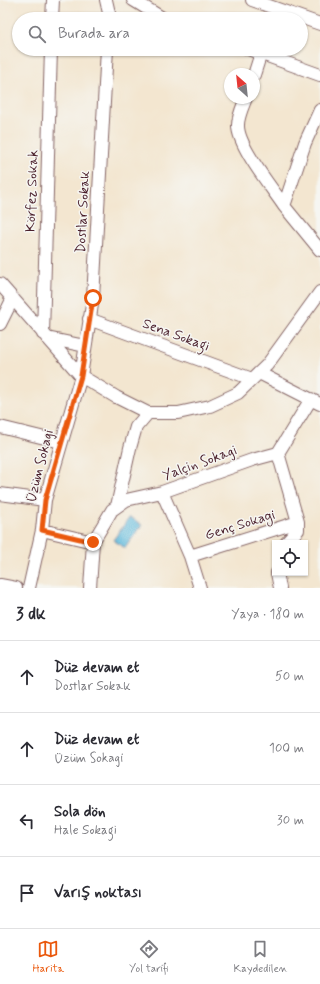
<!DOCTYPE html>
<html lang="tr">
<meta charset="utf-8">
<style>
body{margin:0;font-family:Mynerve,sans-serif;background:#f7f7f7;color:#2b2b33}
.controls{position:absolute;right:12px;bottom:12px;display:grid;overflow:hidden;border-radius:0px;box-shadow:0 1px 3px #0004}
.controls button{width:36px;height:36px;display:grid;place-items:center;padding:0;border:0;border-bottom:1px solid #e1e1e2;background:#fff;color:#2b2b33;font:20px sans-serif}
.compass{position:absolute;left:224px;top:68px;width:36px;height:36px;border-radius:50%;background:#fff;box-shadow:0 1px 3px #0004;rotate:333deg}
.stop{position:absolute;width:12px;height:12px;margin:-9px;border:3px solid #ea580c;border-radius:50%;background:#fff}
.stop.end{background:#ea580c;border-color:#fff;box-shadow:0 1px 4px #0008}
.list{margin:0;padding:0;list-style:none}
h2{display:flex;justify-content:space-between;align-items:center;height:52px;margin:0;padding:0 16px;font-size:17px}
h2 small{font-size:13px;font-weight:400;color:#7c7c81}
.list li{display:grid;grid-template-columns:26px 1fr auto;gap:12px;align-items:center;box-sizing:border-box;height:72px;padding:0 16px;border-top:1px solid #e1e1e2}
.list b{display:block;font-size:15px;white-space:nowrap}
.list p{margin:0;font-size:13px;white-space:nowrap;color:#7c7c81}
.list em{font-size:13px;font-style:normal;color:#7c7c81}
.icon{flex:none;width:22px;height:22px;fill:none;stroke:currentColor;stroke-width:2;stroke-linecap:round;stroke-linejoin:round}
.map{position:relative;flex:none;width:320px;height:588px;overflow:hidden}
.search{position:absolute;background:#fff;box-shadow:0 1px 3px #0004;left:12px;right:12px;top:12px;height:44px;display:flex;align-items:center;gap:10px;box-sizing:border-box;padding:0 14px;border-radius:22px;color:#7c7c81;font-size:15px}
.sheet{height:340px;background:#fff}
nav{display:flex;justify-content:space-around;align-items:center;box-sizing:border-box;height:56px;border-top:1px solid #e1e1e2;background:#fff;font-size:11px;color:#7c7c81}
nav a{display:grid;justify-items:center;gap:2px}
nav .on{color:#ea580c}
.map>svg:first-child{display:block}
</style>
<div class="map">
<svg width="320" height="588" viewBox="0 0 320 588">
<rect width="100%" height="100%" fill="#f6f6f2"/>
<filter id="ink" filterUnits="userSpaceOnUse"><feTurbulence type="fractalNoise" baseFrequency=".025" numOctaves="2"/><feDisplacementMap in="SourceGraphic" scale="8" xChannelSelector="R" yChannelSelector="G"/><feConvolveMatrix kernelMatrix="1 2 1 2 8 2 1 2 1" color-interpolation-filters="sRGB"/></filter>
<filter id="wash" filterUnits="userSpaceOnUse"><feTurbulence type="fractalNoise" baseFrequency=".012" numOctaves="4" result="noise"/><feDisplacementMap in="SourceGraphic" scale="16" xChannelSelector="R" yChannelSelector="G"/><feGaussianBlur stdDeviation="0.9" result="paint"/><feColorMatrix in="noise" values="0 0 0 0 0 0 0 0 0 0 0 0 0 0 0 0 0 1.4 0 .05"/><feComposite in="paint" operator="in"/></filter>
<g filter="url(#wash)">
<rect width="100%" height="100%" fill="#f3e6d0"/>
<path fill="#5cb7da" stroke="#536b82" d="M130,517L142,525L125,548L113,540Z"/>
</g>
<g filter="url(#ink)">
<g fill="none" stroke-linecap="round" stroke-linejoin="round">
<g stroke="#856565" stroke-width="14">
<path id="minor" d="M106,0L109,13V19
M133,0L164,19
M252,0L320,24
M52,19L53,0
M248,49L320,75
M254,75L261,53
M246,98C243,106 238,116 238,125C237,145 272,188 284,206
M320,110L305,143L284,206L320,250
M0,284L81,376L116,397L148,413
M89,319L252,379
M0,324L13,298
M43,334L51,49
M47,338L85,346
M259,373L320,404
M0,427L61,442
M162,492L190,556L200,588
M0,494L45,500
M117,506L130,448L136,427L148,413H178L210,406L238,393L267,365L320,292
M42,530L93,542
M286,543L298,530V522L278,453L311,399
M190,556L298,522
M277,573L280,588
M0,585L16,588
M29,588L42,530L45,500L81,376L93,298L107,49
M90,588L93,542L112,510L126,500L162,492L252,460L278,453"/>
</g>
<use href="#minor" stroke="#fff" stroke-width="12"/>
</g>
</g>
<g fill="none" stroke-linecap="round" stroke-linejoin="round" filter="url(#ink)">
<path stroke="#ea580c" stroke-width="5" d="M93,298L81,376L45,500L42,530L93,542"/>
</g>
<g text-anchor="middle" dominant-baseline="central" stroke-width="3" stroke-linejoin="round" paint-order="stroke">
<g font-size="14" fill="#4a1f2b" stroke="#f6f6f2">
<text transform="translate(32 191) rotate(-88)">Körfez Sokak</text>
<text transform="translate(83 212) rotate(-87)">Dostlar Sokak</text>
<text transform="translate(176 335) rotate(20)">Sena Sokagi</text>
<text transform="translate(200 463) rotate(-20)">Yalçin Sokagi</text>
<text transform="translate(40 466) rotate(-76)">Üzüm Sokagi</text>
<text transform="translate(240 525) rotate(-17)">Genç Sokagi</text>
</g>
</g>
</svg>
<div class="controls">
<button><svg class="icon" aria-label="locate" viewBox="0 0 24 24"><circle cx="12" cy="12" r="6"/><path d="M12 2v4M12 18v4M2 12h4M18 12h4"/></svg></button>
</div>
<svg class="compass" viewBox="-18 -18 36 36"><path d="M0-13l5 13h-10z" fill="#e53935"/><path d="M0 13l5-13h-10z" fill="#7c7c81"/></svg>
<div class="stop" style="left:93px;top:298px"></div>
<div class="stop end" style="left:93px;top:542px"></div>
<div class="search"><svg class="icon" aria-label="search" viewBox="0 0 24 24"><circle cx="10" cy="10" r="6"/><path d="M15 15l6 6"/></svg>Burada ara</div>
</div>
<section class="sheet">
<h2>3 dk<small>Yaya · 180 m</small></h2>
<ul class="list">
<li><svg class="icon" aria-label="ahead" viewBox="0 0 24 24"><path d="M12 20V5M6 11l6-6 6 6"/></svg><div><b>Düz devam et</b><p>Dostlar Sokak</p></div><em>50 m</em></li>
<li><svg class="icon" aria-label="ahead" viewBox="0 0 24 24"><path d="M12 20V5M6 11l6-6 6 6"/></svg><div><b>Düz devam et</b><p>Üzüm Sokagi</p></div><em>100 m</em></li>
<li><svg class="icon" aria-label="left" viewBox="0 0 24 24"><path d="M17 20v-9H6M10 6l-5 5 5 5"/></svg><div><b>Sola dön</b><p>Hale Sokagi</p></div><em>30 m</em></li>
<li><svg class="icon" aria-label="arrive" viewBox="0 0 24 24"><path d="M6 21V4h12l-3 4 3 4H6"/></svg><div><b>Varış noktası</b></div></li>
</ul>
</section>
<nav>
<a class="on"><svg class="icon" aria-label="map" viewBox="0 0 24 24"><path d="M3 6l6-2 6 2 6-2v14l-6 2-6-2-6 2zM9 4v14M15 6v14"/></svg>Harita</a>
<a><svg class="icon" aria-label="directions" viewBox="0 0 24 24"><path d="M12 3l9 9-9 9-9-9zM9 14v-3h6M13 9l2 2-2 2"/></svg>Yol tarifi</a>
<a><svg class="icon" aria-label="saved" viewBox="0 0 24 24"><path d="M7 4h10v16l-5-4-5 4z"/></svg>Kaydedilen</a>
</nav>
